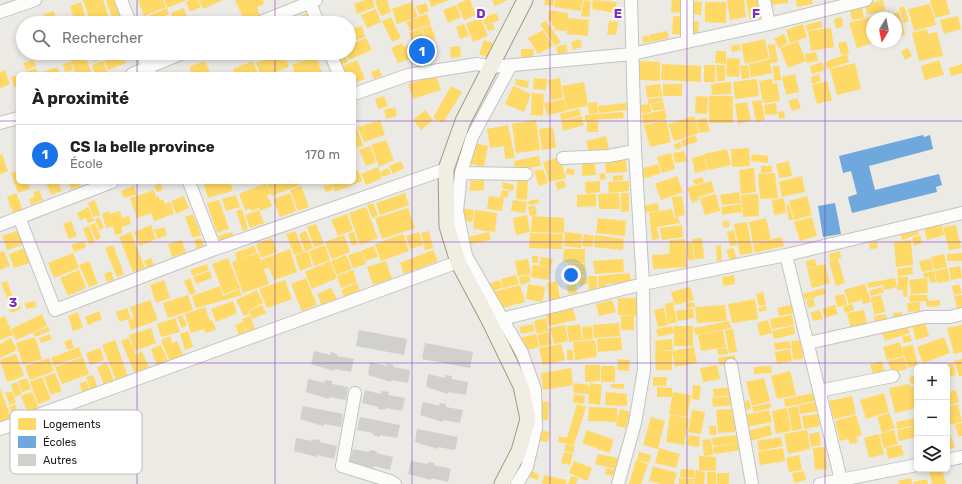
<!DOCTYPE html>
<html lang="fr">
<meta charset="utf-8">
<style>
body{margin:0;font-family:Rubik,sans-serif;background:#f6f6f6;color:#202124}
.controls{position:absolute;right:12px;bottom:12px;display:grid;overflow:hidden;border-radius:6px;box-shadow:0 2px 6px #0003}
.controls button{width:36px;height:36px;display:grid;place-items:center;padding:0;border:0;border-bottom:1px solid #e0e0e0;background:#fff;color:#202124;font:20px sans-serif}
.compass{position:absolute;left:866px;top:12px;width:36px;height:36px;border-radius:50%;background:#fff;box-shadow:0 2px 6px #0003;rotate:190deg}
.you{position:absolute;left:571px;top:275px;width:14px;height:14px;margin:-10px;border:3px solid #fff;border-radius:50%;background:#1a73e8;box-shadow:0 0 0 6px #1a73e833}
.badge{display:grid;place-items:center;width:26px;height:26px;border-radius:50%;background:#1a73e8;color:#fff;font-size:13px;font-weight:700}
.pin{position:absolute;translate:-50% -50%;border:2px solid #fff;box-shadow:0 1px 4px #0006}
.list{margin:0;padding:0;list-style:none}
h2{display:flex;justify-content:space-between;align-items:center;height:52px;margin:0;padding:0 16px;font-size:17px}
h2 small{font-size:13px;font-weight:400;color:#757577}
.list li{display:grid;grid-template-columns:26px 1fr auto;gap:12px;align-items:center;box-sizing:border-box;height:60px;padding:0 16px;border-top:1px solid #e0e0e0}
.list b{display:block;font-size:15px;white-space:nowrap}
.list p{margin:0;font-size:13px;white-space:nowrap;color:#757577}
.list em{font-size:13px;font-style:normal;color:#757577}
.icon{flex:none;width:22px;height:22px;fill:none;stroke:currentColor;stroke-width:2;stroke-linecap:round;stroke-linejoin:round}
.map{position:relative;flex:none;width:962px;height:484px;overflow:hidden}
.search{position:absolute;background:#fff;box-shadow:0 2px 6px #0003;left:16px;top:16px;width:340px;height:44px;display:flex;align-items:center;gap:10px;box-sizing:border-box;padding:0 14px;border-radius:22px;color:#757577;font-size:15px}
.panel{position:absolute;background:#fff;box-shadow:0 2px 6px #0003;left:16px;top:72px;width:340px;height:112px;border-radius:6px}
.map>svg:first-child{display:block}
</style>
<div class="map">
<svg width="962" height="484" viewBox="0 0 962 484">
<rect width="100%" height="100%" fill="#ebeae5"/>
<path fill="#ffd966" d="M83,0H103L109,18L91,23Z
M106,0H114L122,23H114Z
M138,0H163L166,7L144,16Z
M164,0H187L167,8Z
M190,0H198L201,7L190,12L186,2Z
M199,0H223L203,9Z
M235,0H263L264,4L257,7L260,16L245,22Z
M365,0H373L375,7L357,14L354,4Z
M378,0H387L391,12L381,16L375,1Z
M429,0H449L431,7Z
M467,0H470L476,15L464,20L457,4Z
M492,0H508L495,6Z
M545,0H554L553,6L544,5Z
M555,0H583L581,11L554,7Z
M584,0L591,1L589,17L581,16Z
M593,0L617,2L615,13L592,9Z
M672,0H686L685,13L671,12Z
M727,0H744L746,17L730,20Z
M746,0H759L763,17L750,20Z
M770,0H788V3L771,5Z
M796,0H812L813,4L797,7Z
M883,0L885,10L867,15L865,4Z
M930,0H946L950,14L935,18Z
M693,1L702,2L701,15L692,14Z
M81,2L85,16L74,19L70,6Z
M412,2L418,17L397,24L392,9Z
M705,2H726V23L705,22Z
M426,3L429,11L420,15L416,6Z
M930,4L936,25L914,31L908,9Z
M456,5L461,17L448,23L443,10Z
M904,6L909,21L904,23L899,8Z
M167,8L169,14L146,23L144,18Z
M184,8L189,22L175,23L171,13Z
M862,8L864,18L852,20L850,11Z
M376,9L381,22L367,28L361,15Z
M549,10L568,13V18L589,20L588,36L567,34V24L566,31L554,30L555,26H552V22L548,21Z
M54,11L56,23H46L44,14Z
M889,11L890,15L899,12L905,35L896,37V18H872V16Z
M307,13L311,23H285Z
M496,13L499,20L485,25L482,18Z
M427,14L431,24L410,31L406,22Z
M673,16L687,17L686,35L672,34Z
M958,16L961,29L944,34L940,20Z
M83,17L85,23H69Z
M391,17L401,38L392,42L382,21Z
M842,17L843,27L836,28L834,19Z
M870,17L872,42H877L857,48L849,23Z
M481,18L488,36L473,42L466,24Z
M546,21L561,42L555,46L540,24Z
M609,21L618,22L616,35L607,34Z
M692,21L699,22L698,33H691Z
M821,21L823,27L807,31L806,25Z
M493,23L495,29L488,31L486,25Z
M464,24L469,36L460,39L456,27Z
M803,24L807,37L790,43L786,30Z
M430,25L436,38L427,42L422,28Z
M362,26L365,37L352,41L349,30Z
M421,28L426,42L414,46L409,33Z
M831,28L834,47L811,51L808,31Z
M927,29L928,34L937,32L943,56L919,61L912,33Z
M543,30L553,46L538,54L528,38Z
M667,31L669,38L651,42L649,35Z
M784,34L788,43L779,48L774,39Z
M648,35L650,42L644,43L642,37Z
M366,38L372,50L349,60L346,53H349V45Z
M580,39L582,47L573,50L571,42Z
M765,39L769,58L745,64L741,44Z
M484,40L493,43L488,57L479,54Z
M798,41L806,61L788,68L780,48Z
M846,41L849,53L841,55L838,43Z
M402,43L404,47L411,44L418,61L411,63L409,59L398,63L391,48Z
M566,44L568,52L558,54L556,47Z
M739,44L741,50L732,52L731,46Z
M775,44L778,62L770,63L772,73L751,77L749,64L770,59L768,45Z
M460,46L461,57L451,58L450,47Z
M908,48L912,56L905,60L901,51Z
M521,49H534L533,58L521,59Z
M716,51H726V64L715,63Z
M816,52L818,61L807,63L805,54Z
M84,53L92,74H76L70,59Z
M91,53H101L103,59L94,62Z
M102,53H119L105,59Z
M122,53L126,63L108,70L104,61Z
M284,53L289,67L270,74H260L256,63Z
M294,53H316V54L297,62Z
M335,53H344L348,62L340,65Z
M847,54L849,62L827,69L825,62Z
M316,56L322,73L295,74L292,65Z
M727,58L740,59L739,77L726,76Z
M34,60L36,66L26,70L23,63Z
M357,60L365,79L354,83V74H343L340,67Z
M939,60L944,75L925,80L921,66Z
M103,61L107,73L95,74L92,65Z
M205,61L210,72L192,74L189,67Z
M253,61L258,74H235L233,69Z
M639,61L660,62V81L638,80Z
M71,62L73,70L65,72L63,64Z
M822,62L825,70L812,74L810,66Z
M855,63L861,89L837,95L830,69Z
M662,64L701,66V82L661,80Z
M962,64V73L951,76L949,68Z
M704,65H715V82H704Z
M716,65H725V81H717Z
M748,65L750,78L742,79L740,66Z
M773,66H779L781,80L774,81Z
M57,67L60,74H41L40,73Z
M36,68L38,73L28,74L27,71Z
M379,69L382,76L374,79L371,72Z
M5,70L10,84L0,88V72Z
M795,74L799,92L786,95L782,77Z
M819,74L821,81L812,84L811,77Z
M18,75V86L14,87L11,77Z
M436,75L441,90L413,99L408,84Z
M534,78L547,79L546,90L533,89Z
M560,78L563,98L551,100L548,80Z
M516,79L529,81L528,88L515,85Z
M757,79L759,96L735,99L733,82Z
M772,79L773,84L777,83L780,101L763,103L759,81Z
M827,81L832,100L817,104L812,85Z
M584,82L588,106L567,110L562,86Z
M731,82V94L712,95L711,84Z
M660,84L662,96L647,98L645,86Z
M663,84H682V96H663Z
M451,86L462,92L443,123L433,118Z
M513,86L531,94L524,112L505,104Z
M532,93L544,94L543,116L531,115Z
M384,96L388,106L378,109L375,99Z
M696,96L708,97L707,114L695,113Z
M709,96H733V123H709Z
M662,97L663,101L648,104V99Z
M797,98L801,108L792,111L788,101Z
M564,99L567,111L547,115L544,103Z
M761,100L765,120L756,122L752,101Z
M597,102L598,113L589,114L588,103Z
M663,102L665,109L653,111L651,104Z
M747,102L751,121L738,124L735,104Z
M627,103V110L599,113L598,106Z
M776,103L777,114L765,115L764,105Z
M650,104L651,112L642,114L640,105Z
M395,107L397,116L386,119L384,110Z
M579,109L581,115L561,120L560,114L567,112L568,113L567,112Z
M425,110L433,120L421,130L413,120Z
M665,110L667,119L643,124L641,115Z
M784,111L785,118L779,119L778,112Z
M623,112L624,118L589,120L598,121V132H587V121H585V115Z
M582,116L584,125L563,131L561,121Z
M694,116L699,133L674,141L668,124Z
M706,117L710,131L700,133L696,120Z
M380,120L385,135L364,142L358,127Z
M536,120L540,150L516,153L512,124Z
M666,120L671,142L650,147L644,125Z
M508,125L515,158L505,159L504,146L490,148L487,129Z
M356,126L363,145L357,148L354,140V127Z
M553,127L556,148L542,150L539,129Z
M695,135L698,141L683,147L681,141Z
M606,136L609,149L589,154L586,141Z
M386,140L394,160L379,167L371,145Z
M680,142L682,147L676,150L674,144Z
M475,143L488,146L484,167L471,164Z
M370,146L376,162L366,166L359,150Z
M749,148L750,166L732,167L731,149Z
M727,149L731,165L708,170L704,154Z
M684,151L687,161L675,163L673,153Z
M671,153L675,169L662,173L657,157Z
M2,154L8,171L0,174V155Z
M752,154L768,156V163L751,161Z
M704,155L707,170L695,173L692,158Z
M539,156L541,166L515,170L514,161Z
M560,157L566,178L549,182L543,162Z
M626,160L627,172L606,173L605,161Z
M401,161L404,168L393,174L389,166Z
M789,161L792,176L779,178L776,164Z
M582,164H595L596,175L582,176Z
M658,164L661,173L643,179L640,169Z
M761,166H772V172L761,173Z
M378,167L382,178L366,185L361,174Z
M388,168L391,174L383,177L380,172Z
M567,168L575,170L574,175L566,174Z
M754,168L756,192L741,194L739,170Z
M543,169L548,183L539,186L534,171Z
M358,170L362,181L335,192L331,182H354V172Z
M18,171V182H28L30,189L18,193L11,173Z
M605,173L606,179L600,180L599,174Z
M775,173L778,198L760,199L758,174Z
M623,175V180L613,181V176Z
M677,176L683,192L661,200L655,184Z
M802,176L805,192L782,197L779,182Z
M702,177L704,182L695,185L693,180Z
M484,180V190L470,191V181Z
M517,180L528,181L527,200L516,199Z
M564,180L566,187L558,190L555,183Z
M600,181V192L586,194L585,182Z
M629,181V191L609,193L608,182Z
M711,181L715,192L698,197L699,200L692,203L687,188Z
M46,182H58L62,191L51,195Z
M75,182H79L81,186L71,189L69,184Z
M203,182H230L233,191L208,198Z
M267,182H301L302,184L272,196Z
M503,182L514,185L513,191L502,188Z
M161,183L163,190L157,192L154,186Z
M266,183L271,194L267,195L272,206L260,211L259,208L251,211L250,209L245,210L239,194Z
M331,184L333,190L326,192L323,186Z
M134,186L137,194L124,198L121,191Z
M301,186L309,207L298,211L290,190Z
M39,190L43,200L31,205L29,199L35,197L33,192Z
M154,190L156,197L158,196L160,200L163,199L165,204L170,202L174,214L166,216L162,205L166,217L154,221L151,213L137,218L130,198Z
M502,190L509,191L507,198L500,197Z
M739,192L741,203L722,205L720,195Z
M16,193L23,210L13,213L7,197Z
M290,193L296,211L280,217L273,199Z
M405,193L409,205L380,215L376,203Z
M619,193L620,209H599L598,194Z
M621,193H629V211L621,212Z
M596,194V206L577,207V195Z
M716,194L720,211L705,215L700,198Z
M758,194L759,216L743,217L741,195Z
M236,195L240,207L226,211L222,199Z
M184,196L189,208L176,214L171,201Z
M489,196L504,198L502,211L487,209Z
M682,196L685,215L675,217L672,197Z
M807,196L812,215L794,220L789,201Z
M784,198L786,213L774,215L772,200Z
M538,199L539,203L529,205L528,201Z
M95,200L100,215L93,217L88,203Z
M219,200L229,229L217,233L207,203Z
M513,200L527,202L525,213L511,211Z
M373,203L378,215L372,218L367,205Z
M658,203L659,211L648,212V210V212L643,213L641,206Z
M741,204L742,212L722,215L721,207Z
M789,204L793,220H789L786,205Z
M535,205L537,215L530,216L528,207Z
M88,207L94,221L88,223L83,210Z
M366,207L378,238L360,245L349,213Z
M408,208L415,228L382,239L375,218Z
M462,208L474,210L472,222L460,220Z
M242,209L248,229L243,231L236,211Z
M672,209L674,218L678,217L680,223L657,227L659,239L652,240L649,213Z
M83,210L86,218L80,220L77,213Z
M259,210L264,223L250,228L245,215Z
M475,210L497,213L495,232L473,229Z
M109,211L110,214L120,211L122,218L129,216L131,224L121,227L123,233L115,235L113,226L106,228L102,214Z
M193,214L201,235L193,238L185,217Z
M347,214L353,230L338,236L331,220Z
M527,215L530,232L516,235L513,218Z
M532,216L564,218V233L531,232Z
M99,217L104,228L99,230L95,219Z
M812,217L817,236L800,241L794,222Z
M598,218L626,221L625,236L596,233Z
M766,218L771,239L753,243L749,222Z
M722.5 224a3.5 3.5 0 1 1 7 0a3.5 3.5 0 1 1-7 0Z
M71,221L77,236L69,239L63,224Z
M747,222L753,253L740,255L734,224Z
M95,223L101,238L96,240L90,225Z
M316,224L324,244L314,247L307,227Z
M941,224L944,235L927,240L924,228Z
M151,225L156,239L140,246L134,232Z
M682,225L683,237L662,240L660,228Z
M956,225L961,248L949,250L943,227Z
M89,226L95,242L89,244L83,229Z
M164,227L167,235L158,239L154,230Z
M917,229L919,234L902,240L900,234Z
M20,230L25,244L7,250L2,236Z
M734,230L737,245L730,246L727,232Z
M295,231L304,252L294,255L286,234Z
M306,231L313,248L305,251L299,234Z
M429,231L433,248L425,250L421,233Z
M131,232L145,268L133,272L119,237Z
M232,232L234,237L220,241L218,236Z
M354,232L358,244L352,246L348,234Z
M419,232L423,245L410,249L406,236Z
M489,232L491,240L466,245L464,238Z
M565,232L582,234L581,248L564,246Z
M530,233L563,234L562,249L529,248Z
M403,234L409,251L381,261L375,244Z
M584,234L594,236L592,247L582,246Z
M344,235L350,252L332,259L325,242Z
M595,235L624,239L623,250L594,247Z
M920,235L922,243L914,246L912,238Z
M782,237L784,246L755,253L753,244Z
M201,238L204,246L197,249L194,240Z
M272,238L277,252L261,258L256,244Z
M702,238L704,258L695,259L692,239Z
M685,239L687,267L653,269L652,255L669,254L670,240Z
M182,240L186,253L172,257L168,244Z
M911,240L913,265L896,267L894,242Z
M84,241L86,247L74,252L71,245Z
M692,242L694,260H688L686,243Z
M877,242L878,248L870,249L869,243Z
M113,245L124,274L117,277L105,248Z
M325,245L330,260L314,266L309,251Z
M721,245L722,261H717L716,246Z
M254,246L257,252L240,259L258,253L262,265L261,260L290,249L297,272L274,280L266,260L269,268L264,269L269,284L243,293L232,262L237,260L235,253Z
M374,246L378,257L366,261L362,250Z
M25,248L30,263L14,268L9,254Z
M733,248L737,258L730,260L726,250Z
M564,249H585V263L563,262Z
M433,250L438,261L404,274L400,263Z
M4,251L10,266L0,270V252Z
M308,251L312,266L300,271L295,256Z
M362,251L366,264L353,268L348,255Z
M840,251L841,258L830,261L829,254Z
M73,253L79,268L54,278L48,263Z
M962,253V261H947V254Z
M944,254L947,267L934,270L931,257Z
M346,255L352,269L337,275L331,261Z
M532,256H538V263H532Z
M541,257L553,259L551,267L539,265Z
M151,258L154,265L147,268L144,261Z
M228,258L240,288L224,294L212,264Z
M528,259L531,274L518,276L515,261Z
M623,259L624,272L595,274L593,261Z
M815,259L817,266L807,267L806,261Z
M838,259L845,283L836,286L829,262Z
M931,259L933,270L922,272L919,261Z
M89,261L98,284L89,287L79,265Z
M330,261L337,278L312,289L305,272Z
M386,261L392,279L373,285L367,267Z
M568,263L585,264V276L567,275Z
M207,264L209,270L193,276L190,270Z
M825,264L830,283L812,288L807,268Z
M533,265L551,267L549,280L531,277Z
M960,266L962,278L951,280L949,268Z
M912,267L913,274L898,276L897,269Z
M947,268L950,281L937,283L935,271Z
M79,270L86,288L68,296L60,278Z
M353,270L357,282L341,288L337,276Z
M111,271L114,280L107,282L104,274Z
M210,271L212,278L196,284L193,277Z
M934,271L936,282L930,283L929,277L924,278L923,273Z
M630,273L631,282L606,284L607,288L599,289L598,276Z
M516,275L519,284L503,288L501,279Z
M529,275L530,282L521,285L519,277Z
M734,275L735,284L723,286L722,277Z
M586,276L588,284L578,286L577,278Z
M588,276H597V290H589Z
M576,277L577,293L568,294L566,278Z
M898,277H908L907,297H903V290H897Z
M190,278L196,293L190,295L184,281Z
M306,278L317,305L302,311L291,284Z
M895,278L897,287L884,290L883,285L868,288L867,283Z
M927,278L928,293L911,294L909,280Z
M164,280L170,298L156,303L150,285Z
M285,280L292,299L267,308L259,289Z
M500,280L502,288L490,292L488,284Z
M7,281L14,300L9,302L1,283Z
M557,281L560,299L549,301L547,283Z
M357,283L360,290L344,297L341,290Z
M528,284L545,287L542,302L526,299Z
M865,284L871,302L863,304L862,300L849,304L844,290Z
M959,284L962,293L954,295L952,286Z
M520,285L525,302L498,309L493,292Z
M220,286L223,296L239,289L242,295L196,308L192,296Z
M690,287L694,300L675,305L671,292Z
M882,287L884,292L871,296L869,291Z
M331,288L337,299L322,306L317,294Z
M824,288L826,294L805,300L803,294Z
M257,290L263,303L248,311L249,314L244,316L236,300Z
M763,292L766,305L759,306L756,294Z
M844,294L847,305L837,307L835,296Z
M188,295L193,310L168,318L163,303Z
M881,295L882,301L871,302V297Z
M909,295H927L928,301L910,302Z
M962,295V311L958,312L954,296Z
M618,298H637V316L618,315Z
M813,298L815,306L808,308L806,301Z
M755,299L758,319L732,323L728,304Z
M150,300L158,320L131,330L128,320L134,318L130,307Z
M612,300L616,312L599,316L596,304Z
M940,300V306L927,307L926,301Z
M35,301L36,307L26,309L25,303Z
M233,301L237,313L216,322L211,309Z
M881,301H883L885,312L874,314L872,303Z
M673,302L677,322L668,324L665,304Z
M694,302L695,307L686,308V303Z
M920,302V311L908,312L907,303Z
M19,304L21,309L11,313L9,308Z
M794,304L796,313L779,316L777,308Z
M852,304L854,310L845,313L843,307Z
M262,305L266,313L252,319L249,311Z
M725,305L727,321L697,323L695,307Z
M835,305L838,314L825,318L822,309Z
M766,306L767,310L759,312L758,308Z
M205,307L210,321L212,320L216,330L206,333L204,329L191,333L185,314Z
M127,308L131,318L120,322L116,312Z
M573,308L576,320L549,326L546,315Z
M664,308L668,325L658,327L654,310Z
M693,308L694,318L678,321L676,311Z
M820,310L823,319L813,321L811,312Z
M864,310L868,326L851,329L847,313Z
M99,311L102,319L88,325L85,317Z
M78,312L83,328L73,331L68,316Z
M902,312L904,321L895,322L893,313Z
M42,314L47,326L16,340L11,329Z
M886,314L887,324L875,325L874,316Z
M182,315L187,326L182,328L177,317Z
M792,315L794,325L772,329L770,319Z
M5,316L13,335L0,340V318Z
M250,316L255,329L247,332L242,319Z
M621,316H634V330H621Z
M175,318L180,332L161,337L157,324Z
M546,318L549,331L537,334L534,321Z
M768,320L772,333L760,336L757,323Z
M729,321L731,328L695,335L694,328Z
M243,322L246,333L239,335L235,325Z
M925,322L929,336L916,340L912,326Z
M619,323L620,336L594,338L593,325Z
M533,324L535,331L521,334L519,327Z
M580,324L582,340L569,342L567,326Z
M565,325L568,341L554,344L550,328Z
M907,325L910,333L885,341L882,332Z
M962,325V352L954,354L947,328Z
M592,326L593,339L583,340L582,327Z
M672,326L674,333L658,337L656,329Z
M674,326H693V346H674Z
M794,326L795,334L774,339L772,331Z
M48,327L50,331L35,337L33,333Z
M151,328L156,343L135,351L129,335Z
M733,329L737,352L729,353L725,330Z
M723,330L726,347L701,351L698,335Z
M188,331L193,347L185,350L180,334Z
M549,332L552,344L540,347L537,335Z
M50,334L52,339L41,343L39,338Z
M536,334L539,347L523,351L519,338Z
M910,335L912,341L904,343L902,337Z
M170,336L172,343L177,341L184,357L170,362L161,340Z
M35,337L42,359L23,365L16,343Z
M621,337L622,350L598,352L597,339Z
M944,337L950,353L923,363L917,347Z
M11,338L17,350L0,358V344Z
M129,338L136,355L142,351L150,370L136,376L121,341Z
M71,339L74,348L68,350L64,342Z
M672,339L673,350L656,351L655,341Z
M115,340L129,379L117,383L102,345Z
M595,340L597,357L575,360L573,342Z
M801,340L803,359L793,360L791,341Z
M789,341L791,348L775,350L774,343Z
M900,342L904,356L887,360L883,347Z
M561,344L565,360L543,365L539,348Z
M161,345L169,364L158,368L151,349Z
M913,345L918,365L908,368L902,347Z
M79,347L82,356L54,366L51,358Z
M694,347L697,363L675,367L672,351Z
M100,348L104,360L90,365L86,353Z
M727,348L728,354L718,355L717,349Z
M790,349L792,361L777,364L775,352Z
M567,350H573V360H567Z
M655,351H672V370H656Z
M16,354L24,376L7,382L0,360Z
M735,355L736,362L719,365L718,358Z
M83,357L89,374L62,384L55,367Z
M904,357L907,369L891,373L888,361Z
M49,358L54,371L30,380L25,366Z
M618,359L630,360L629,371L617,370Z
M962,359V376H959L954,361Z
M882,361L886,376L874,378L870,364Z
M107,363L115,384L105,388L97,367Z
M953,363L956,375L947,378V367H942Z
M585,365H600V381L585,382Z
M717,365L720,379L703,382L700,368Z
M601,366H615V382H601Z
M771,366L772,373L754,374V367Z
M571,368L573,385L543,390L541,373Z
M790,371L796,395L777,399L771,376Z
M55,373L62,391L51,395L44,377Z
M93,375L99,391L92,393L86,377Z
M917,376V408L895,413L889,388L909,384L910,387L913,386L916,395L914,384H911L909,377Z
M42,377L51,399L38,404L30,382Z
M653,377H667L666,386H653Z
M27,378L31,389L22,392L18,381Z
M764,378L770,401L752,406L746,382Z
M86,381L90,390L83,393L79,384Z
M17,382L22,394L15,397L11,384Z
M574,383L589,385V394L573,393Z
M590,383L602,385L600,405L588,403Z
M611,384H624V389L611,388Z
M693,385L701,386L699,400L692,399Z
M657,387L672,388V397H657Z
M731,387L732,395L714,397L713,389Z
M0,388L12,420L0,424Z
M956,390L959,402L949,405L947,392Z
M12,391L16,402L10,405L5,393Z
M32,392L40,412L29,416L21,396Z
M606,392L627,394V406L605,405Z
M673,392L691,395L687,417L669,414Z
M814,393L815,401L785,407L784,399Z
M884,393L889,412L866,419L860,400Z
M574,394L585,396L584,404L573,402Z
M732,396L733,405L713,407L712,398Z
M852,396L856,414L834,419L829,401Z
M749,400L751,409L746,410L745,401Z
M539,401L549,402L548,420H538Z
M816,402L817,411L800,414L799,405Z
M770,403L771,408L754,412L752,407Z
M15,404L21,419L15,422L9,407Z
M577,404L586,407L574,445L558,442L559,436L567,438Z
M958,404L962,422L949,425L947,407Z
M798,406L802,429L792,431L788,408Z
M589,407L617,408V422L588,421Z
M787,408L791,431L776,434L772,411Z
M620,409L630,412L626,428L616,426Z
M734,409L735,432L718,433L716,410Z
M692,410L705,412L701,434L688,432Z
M769,410L772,422L747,427L744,415Z
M889,413L895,428L882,433L877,417Z
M818,414L820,426L804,429L802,416Z
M670,415L689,418L684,445L666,442Z
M856,415L862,435L856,437L858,442L850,444L848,439L840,441L835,421Z
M651,417L665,421L658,449L643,445Z
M917,418V425L897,429L896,422Z
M962,423V436H958L955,425Z
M770,425L772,435L750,441L747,431Z
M709,426H716V435H710Z
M917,426V437L899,441L897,430Z
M947,429H948L955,447L950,449L949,444H947Z
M587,430L614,440L609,453L582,443Z
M807,430L810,449L788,454L784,434Z
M894,430L898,444L884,448L880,434Z
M542,431L550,432L548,442L540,441Z
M819,432L821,445L811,447L809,434Z
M879,434L884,454L869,458L864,438Z
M689,435L700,437L699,447L687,445Z
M737,435L738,443L713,446L712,438Z
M781,437L783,446L759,451L757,441Z
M711,439L713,455L704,456L702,440Z
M739,443L740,450L714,454L713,447Z
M566,444L575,446L573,453L564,451Z
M901,445L904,455L888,459L886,448Z
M825,447L827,469L815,470L813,448Z
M659,448L680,454L676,468L655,463Z
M783,448L785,461L760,465L758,452Z
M564,452L573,454L570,465L561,463Z
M639,452L651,455L649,463L637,460Z
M598,454L618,458L615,469L595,464Z
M799,455L802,470L789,472L786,458Z
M699,456L716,457V471L699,470Z
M636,460L648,464L641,484H629Z
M574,461L592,468L587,481L569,473Z
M653,466L677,473L674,484H661L649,481Z
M606,468L615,470L613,476L605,474Z
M681,469L695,470L694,478L680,477Z
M935,469H942L946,484H932L929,470Z
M696,470L705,472L704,484H694Z
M531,471L539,474L538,480L529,477Z
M804,471L806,480L794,483L792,473Z
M707,472H716V484H707Z
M717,473H729V484H717Z
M544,475L567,480L566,484H542Z
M571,476L578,478L576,484H568Z
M679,478L694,479L693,484H679Z
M911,478L912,484H899L898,481Z
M927,479L928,484H914L913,482Z"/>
<path fill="#6fa8dc" d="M923,135L924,137L930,135L933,149L869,166L875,190L939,174L942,185L936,187L937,192L852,213L848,197L857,194L851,171L843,173L839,156Z
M835,203L841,234L823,237L818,206Z"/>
<path fill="#d2d0cc" d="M359,330L407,339L404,355L356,346Z
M425,343L473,352L470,368L422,359Z
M314,351L330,355L331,352L337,354V356L354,359L351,372L335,369L334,371L311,364Z
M370,362L387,366V363L394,365L393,367L410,370L408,383L391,380V382L368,375Z
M428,374L445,378V375L452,376L451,379L468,382L466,395L449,392L448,394L426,387Z
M308,379L325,383V380L332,381V384L348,387L346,400L329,397V399L306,392Z
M365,390L381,394L382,391L389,392L388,395L405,398L402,411L385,408V410L378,409V407L362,403Z
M423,402L439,406L440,403L446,404V407L463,410L460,423L443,420V422L420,415Z
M303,406L343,414L341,427L324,424L323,426L300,419Z
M360,417L400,425L397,438L380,435V437L373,435V433L357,430Z
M417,429L458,437L455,450L438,447V449L415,442Z
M296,438L313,441V439L320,440V442L337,446L334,459L317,455V457L294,451Z
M353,449L369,452L370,450L377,451L376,453L393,457L390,470L374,466L373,468L350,462Z
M411,461L427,464L428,462L434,463V465L451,469L448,482L431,478V480L408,474Z"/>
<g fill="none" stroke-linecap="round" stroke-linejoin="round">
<g stroke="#c3c3c1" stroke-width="14">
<path id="minor" d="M121,0L130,23
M309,0L318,23
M764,0L769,24
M687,2V42
M0,12L35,0
M258,23L316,0
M142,53L150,74
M330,53L339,74
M511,65L472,137L461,173L457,211L466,256L522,353L535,389L536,428L527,467L517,484
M132,74L183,53
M354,94L408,75L477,64L492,67L632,54L769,24L866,0
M0,123L18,118
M563,158L608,156L635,151
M461,173L526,174
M189,182L215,249
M19,217L55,310L215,249L446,169
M0,225L112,182
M786,255L842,484
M489,320L502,319L643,284L786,255L962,213
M808,343L925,317H950L962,314
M731,365L752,484
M819,391L893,376
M355,393L342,466L390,481L395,484
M0,429L458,262
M947,460L962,457
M618,484L635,423L644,370L643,284L635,151L631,0
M820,484L917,465"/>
</g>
<g stroke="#a09b83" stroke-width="17">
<path id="major" d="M502,484L519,451L528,419L521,386L489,320L458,262L447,226L446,169L463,121L525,0"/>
</g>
<use href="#minor" stroke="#fcfcfb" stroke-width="12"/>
<use href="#major" stroke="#f0ede3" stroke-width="15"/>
</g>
<path fill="none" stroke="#7b2cbf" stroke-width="1" stroke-opacity="0.55" d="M137,0V23M275,0V23M412,0V484M550,0V484M687,0V484M825,0V484M137,53V74M275,53V74M0,121H18M354,121H962M137,182V484M275,182V484M0,242H962M0,363H962"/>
<rect x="10" y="410" width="132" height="64" rx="6" fill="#fff" stroke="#bbb" stroke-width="1"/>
<rect x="18" y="418" width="18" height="12" fill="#ffd966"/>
<rect x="18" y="436" width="18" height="12" fill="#6fa8dc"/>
<rect x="18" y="454" width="18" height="12" fill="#d2d0cc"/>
<g font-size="11" fill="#1c1c1c">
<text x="43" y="428">Logements</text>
<text x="43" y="446">Écoles</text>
<text x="43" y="464">Autres</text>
</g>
<g font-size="13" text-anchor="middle" font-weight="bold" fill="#7b2cbf" stroke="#fff" stroke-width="4" stroke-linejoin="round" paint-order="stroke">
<text x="481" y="18">D</text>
<text x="618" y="18">E</text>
<text x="756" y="18">F</text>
<text x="13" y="307">3</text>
</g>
</svg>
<div class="controls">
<button>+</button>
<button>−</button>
<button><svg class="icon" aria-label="layers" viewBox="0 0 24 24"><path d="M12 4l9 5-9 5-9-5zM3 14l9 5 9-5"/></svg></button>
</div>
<svg class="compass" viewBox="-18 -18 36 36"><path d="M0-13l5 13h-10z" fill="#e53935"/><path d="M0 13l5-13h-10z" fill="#757577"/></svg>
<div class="you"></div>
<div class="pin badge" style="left:422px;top:51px">1</div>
<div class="search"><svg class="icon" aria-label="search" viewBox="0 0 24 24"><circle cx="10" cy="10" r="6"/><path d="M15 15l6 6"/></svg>Rechercher</div>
<section class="panel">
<h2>À proximité<small></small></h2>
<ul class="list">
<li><span class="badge">1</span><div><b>CS la belle province</b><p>École</p></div><em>170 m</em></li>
</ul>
</section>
</div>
